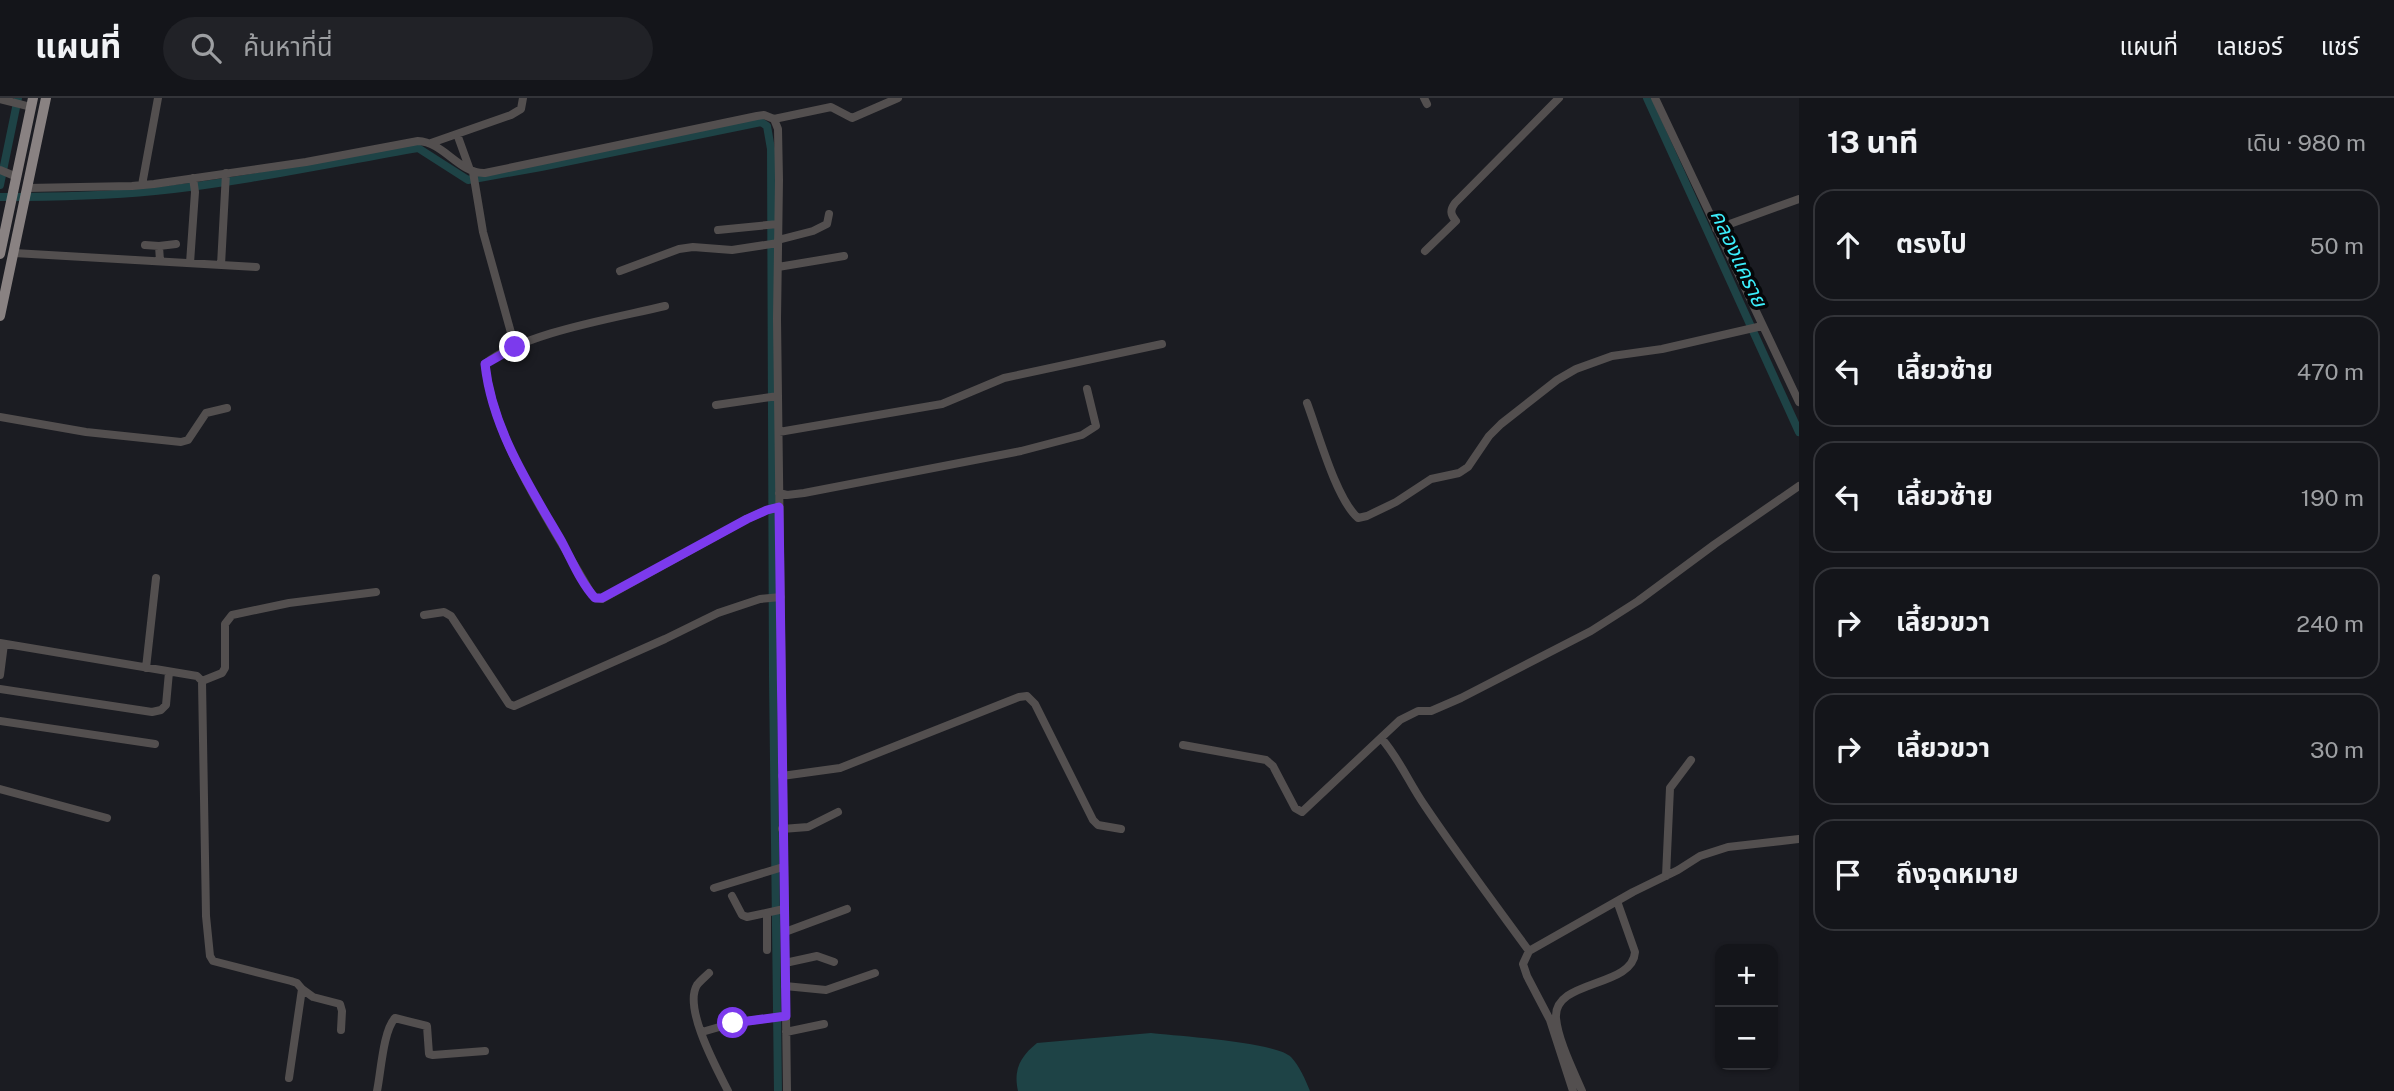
<!DOCTYPE html>
<html lang="th">
<meta charset="utf-8">
<style>
body{margin:0;font-family:"Public Sans","Noto Sans Thai",sans-serif;background:#212227;color:#f1f3f6}
.controls{position:absolute;right:21px;bottom:21px;display:grid;overflow:hidden;border-radius:14px;box-shadow:0 2px 5px #0004}
.controls button{width:63px;height:63px;display:grid;place-items:center;padding:0;border:0;border-bottom:2px solid #333439;background:#14151a;color:#f1f3f6;font:35px sans-serif}
.stop{position:absolute;width:21px;height:21px;margin:-16px;border:5px solid #7c3aed;border-radius:50%;background:#fff}
.stop.end{background:#7c3aed;border-color:#fff;box-shadow:0 2px 7px #0008}
.list{margin:0;padding:0;list-style:none}
h2{display:flex;justify-content:space-between;align-items:center;height:91px;margin:0;padding:0 28px;font-size:30px}
h2 small{font-size:23px;font-weight:400;color:#9d9fa2}
.list li{display:grid;grid-template-columns:46px 1fr auto;gap:21px;align-items:center;box-sizing:border-box;height:112px;margin:0 14px 14px;padding:0 14px;border:2px solid #333439;border-radius:21px}
.list b{display:block;font-size:26px;white-space:nowrap}
.list em{font-size:23px;font-style:normal;color:#9d9fa2}
.icon{flex:none;width:38px;height:38px;fill:none;stroke:currentColor;stroke-width:2;stroke-linecap:round;stroke-linejoin:round}
.map{position:relative;flex:none;width:1799px;height:993px;overflow:hidden}
header{display:flex;align-items:center;gap:42px;box-sizing:border-box;height:98px;padding:0 35px;background:#14151a;border-bottom:2px solid #333439}
header strong{font-size:33px}
nav{display:flex;gap:38px;margin-inline-start:auto;font-size:24px}
.search{width:490px;height:63px;background:#212227;display:flex;align-items:center;gap:18px;box-sizing:border-box;padding:0 24px;border-radius:38px;color:#9d9fa2;font-size:26px}
main{display:flex}
aside{flex:1;background:#14151a}
.map>svg:first-child{display:block}
</style>
<header>
<strong>แผนที่</strong>
<div class="search"><svg class="icon" aria-label="search" viewBox="0 0 24 24"><circle cx="10" cy="10" r="6"/><path d="M15 15l6 6"/></svg>ค้นหาที่นี่</div>
<nav><a>แผนที่</a><a>เลเยอร์</a><a>แชร์</a></nav>
</header>
<main>
<div class="map">
<svg width="1799" height="993" viewBox="0 0 1799 993">
<rect width="100%" height="100%" fill="#1b1c22"/>
<path fill="#1e4346" d="M1151,935C1176,938 1277,944 1291,959C1300,969 1305,981 1310,993H1018C1013,971 1021,958 1037,945Z"/>
<g fill="none" stroke-linecap="round" stroke-linejoin="round">
<path stroke="#1e4346" stroke-width="8" d="M1647,0L1799,334
M0,87L18,0
M0,99C51,99 103,98 155,93C243,84 331,65 418,50L468,82L541,69L761,24L767,28L771,51L773,579L778,993"/>
<path stroke="#534f4f" stroke-width="8" d="M1424,0L1427,6
M1655,0L1799,304
M0,1L31,9
M774,21L831,9L852,20L898,0
M457,36L470,72
M431,45L511,17L521,11L523,0
M0,72L17,79
M473,74L483,134L515,249
M142,87L158,0
M27,90L132,88L154,86L306,64L418,43C444,44 459,76 485,75L757,18L764,17L774,21L778,31L779,82L777,221L787,993
M1716,131L1799,101
M718,132L778,126
M778,142L813,133L827,126L829,116
M145,147L159,148L160,163
M159,148L176,146
M1425,153L1456,123C1450,116 1450,112 1455,105L1559,0
M14,155L256,169
M190,165L195,94L193,80
M221,167L226,75
M778,169L844,158
M620,173L679,151L693,149L732,152L778,145
M665,208C616,220 522,235 485,266C494,346 553,428 592,497L595,500L602,501L747,421L767,412L779,409
M1307,305C1318,334 1336,401 1358,420L1367,418L1396,404L1431,381L1459,375L1468,369L1489,338L1501,326L1557,282L1576,271L1612,258L1662,251L1762,228
M716,307L778,298
M0,319L86,334L181,344L188,342L206,315L227,310
M779,334L942,306L1004,280L1162,246
M779,395L787,397L804,395L1021,353L1082,337L1096,328L1087,291
M424,517L444,514L451,518L509,606L514,608L665,541L718,515L760,501L781,499
M0,545L197,578L202,583L222,575L225,570V526L232,517L289,505L376,494
M146,570L156,480
M0,577L4,546
M202,583L206,818L210,858L213,863L291,883L297,885L302,891L289,980
M0,591L152,614L161,612L166,607L169,574
M0,623L155,646
M1381,640C1399,660 1409,685 1425,708C1458,757 1494,805 1529,853
M1183,647L1266,662L1273,668L1295,710L1302,714L1400,622L1418,613H1431L1461,600L1591,533L1638,503L1715,446L1799,388
M782,678L840,670L1019,599L1027,598L1035,606L1093,722L1098,727L1121,731
M0,691L107,720
M782,731L808,729L838,714
M1666,778L1670,690L1691,662
M714,790L783,769
M732,798L742,817L747,819L784,811
M767,815V852
M785,834L847,811
M785,865L817,858L834,864
M709,875C705,879 700,883 697,887C683,910 717,971 728,993
M785,888L826,892L875,875
M302,891L313,899L340,906L342,913L341,932
M702,934L733,925L786,918
M786,934L824,926
M377,993C381,974 383,933 395,920L427,928L429,956L433,957L485,953
M1573,993L1550,922L1527,878L1523,866L1529,853L1633,794L1678,772L1700,758L1728,749L1799,741
M1582,993C1573,972 1558,942 1556,920C1553,881 1633,890 1635,854L1617,803"/>
<path stroke="#898282" stroke-width="10" d="M0,156L33,0
M0,218L46,0"/>
</g>
<g fill="none" stroke-linecap="round" stroke-linejoin="round">
<path stroke="#7c3aed" stroke-width="9" d="M515,249L485,266C492,331 530,389 562,444C572,463 581,485 595,500H602L747,421L767,412L779,409L786,918L733,925"/>
</g>
<g text-anchor="middle" dominant-baseline="central" stroke-width="7" stroke-linejoin="round" paint-order="stroke">
<g font-size="21" font-style="italic" fill="#3ceefb" stroke="#060709">
<text transform="translate(1739 160) rotate(65)">คลองเเคราย</text>
</g>
</g>
</svg>
<div class="controls">
<button>+</button>
<button>−</button>
</div>
<div class="stop" style="left:733px;top:925px"></div>
<div class="stop end" style="left:515px;top:249px"></div>
</div>
<aside>
<h2>13 นาที<small>เดิน · 980 m</small></h2>
<ul class="list">
<li><svg class="icon" aria-label="ahead" viewBox="0 0 24 24"><path d="M12 20V5M6 11l6-6 6 6"/></svg><div><b>ตรงไป</b></div><em>50 m</em></li>
<li><svg class="icon" aria-label="left" viewBox="0 0 24 24"><path d="M17 20v-9H6M10 6l-5 5 5 5"/></svg><div><b>เลี้ยวซ้าย</b></div><em>470 m</em></li>
<li><svg class="icon" aria-label="left" viewBox="0 0 24 24"><path d="M17 20v-9H6M10 6l-5 5 5 5"/></svg><div><b>เลี้ยวซ้าย</b></div><em>190 m</em></li>
<li><svg class="icon" aria-label="right" viewBox="0 0 24 24"><path d="M7 20v-9h11M14 6l5 5-5 5"/></svg><div><b>เลี้ยวขวา</b></div><em>240 m</em></li>
<li><svg class="icon" aria-label="right" viewBox="0 0 24 24"><path d="M7 20v-9h11M14 6l5 5-5 5"/></svg><div><b>เลี้ยวขวา</b></div><em>30 m</em></li>
<li><svg class="icon" aria-label="arrive" viewBox="0 0 24 24"><path d="M6 21V4h12l-3 4 3 4H6"/></svg><div><b>ถึงจุดหมาย</b></div></li>
</ul>
</aside>
</main>
